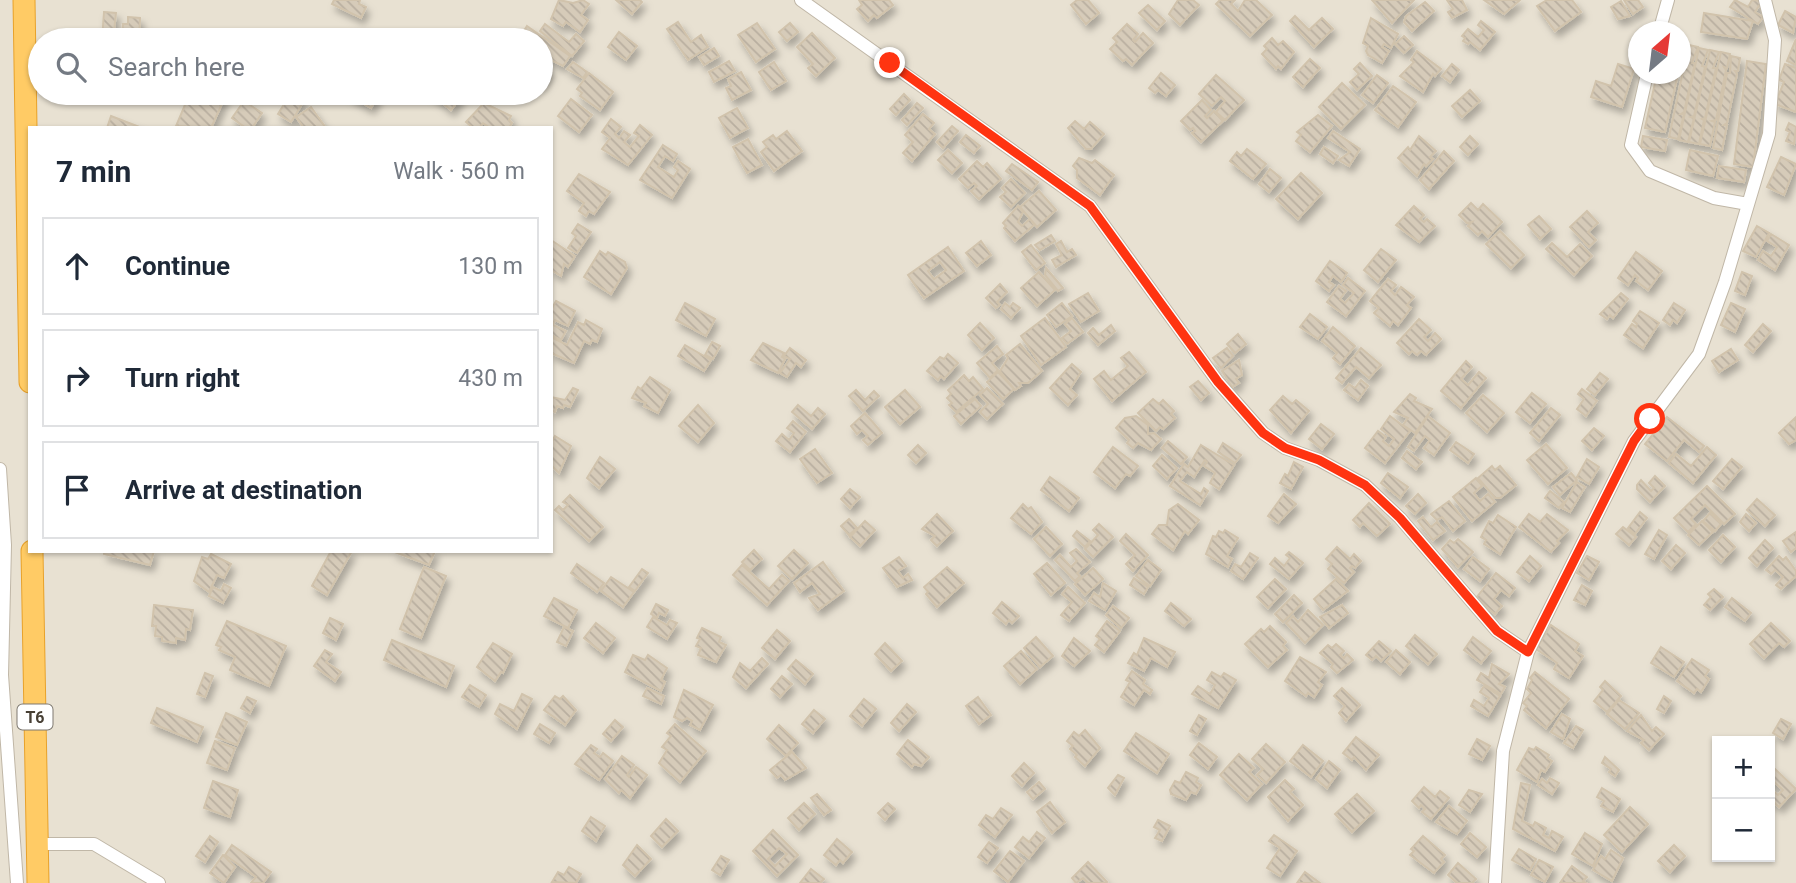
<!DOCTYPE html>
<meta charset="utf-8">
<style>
body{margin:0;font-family:Roboto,sans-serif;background:#f6f6f7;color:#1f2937}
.controls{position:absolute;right:21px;bottom:21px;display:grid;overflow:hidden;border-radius:0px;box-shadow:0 2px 5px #0004}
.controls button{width:63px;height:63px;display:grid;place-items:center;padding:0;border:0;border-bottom:2px solid #e0e1e3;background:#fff;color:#1f2937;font:35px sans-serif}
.compass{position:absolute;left:1628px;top:21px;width:63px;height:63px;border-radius:50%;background:#fff;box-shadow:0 2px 5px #0004;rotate:28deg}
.stop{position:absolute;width:21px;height:21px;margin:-16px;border:5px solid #ff3411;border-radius:50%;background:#fff}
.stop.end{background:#ff3411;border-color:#fff;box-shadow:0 2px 7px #0008}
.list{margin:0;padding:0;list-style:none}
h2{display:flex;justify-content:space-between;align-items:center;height:91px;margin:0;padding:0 28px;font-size:30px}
h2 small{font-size:23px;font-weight:400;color:#747a83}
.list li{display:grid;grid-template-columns:46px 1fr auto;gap:21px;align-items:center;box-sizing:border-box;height:98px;margin:0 14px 14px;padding:0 14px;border:2px solid #e0e1e3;border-radius:0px}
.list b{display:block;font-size:26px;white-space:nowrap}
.list em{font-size:23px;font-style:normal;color:#747a83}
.icon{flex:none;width:38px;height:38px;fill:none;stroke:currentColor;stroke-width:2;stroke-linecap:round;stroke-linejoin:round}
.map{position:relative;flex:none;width:1796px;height:883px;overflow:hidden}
.search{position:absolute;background:#fff;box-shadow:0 2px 5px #0004;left:28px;top:28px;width:525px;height:77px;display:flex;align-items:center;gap:18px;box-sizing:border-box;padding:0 24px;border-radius:38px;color:#747a83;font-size:26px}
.panel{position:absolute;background:#fff;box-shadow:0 2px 5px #0004;left:28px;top:126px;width:525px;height:427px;border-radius:0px}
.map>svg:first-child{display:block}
</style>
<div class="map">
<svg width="1796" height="883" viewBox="0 0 1796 883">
<defs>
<pattern id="building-back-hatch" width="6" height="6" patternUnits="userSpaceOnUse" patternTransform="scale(1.75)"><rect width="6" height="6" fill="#d6cbb9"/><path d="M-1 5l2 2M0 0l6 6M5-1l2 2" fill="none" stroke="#b9afa0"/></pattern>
<filter id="shadow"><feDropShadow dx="3.5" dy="6" stdDeviation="3.5" flood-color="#0004"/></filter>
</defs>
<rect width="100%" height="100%" fill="#f4efe5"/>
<path fill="#e8e1d2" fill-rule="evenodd" d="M0,0H1796V883H0ZM1638,32H1680V74H1638ZM40,40H541V93H40ZM30,128H551V551H30ZM1717,741H1770V857H1717Z"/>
<path fill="url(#building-back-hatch)" stroke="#d1c3ac" stroke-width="2" fill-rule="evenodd" filter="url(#shadow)" d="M334,0H360L359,4L366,7L361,18L332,4Z
M559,0L573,3L583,0L589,4L581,15L588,20L580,32L566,22L563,26L551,19Z
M616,0H640L642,2L632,14Z
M859,0H889L893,5L877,18L874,15L868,21L857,9L862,5Z
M1077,0H1088L1099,13L1086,24L1071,5Z
M1178,0H1193L1199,5L1180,25L1169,14Z
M1220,0H1235L1231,4L1238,11L1245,0H1256L1272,15L1250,36L1216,4Z
M1372,0H1414L1392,23Z
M1447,0H1462L1467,10L1452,18L1448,12L1453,9Z
M1484,0H1520L1504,14Z
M1547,0H1572L1581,12L1555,31L1537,6Z
M1624,0H1638L1643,7L1633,14Z
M1735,0L1748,7L1752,0L1762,1L1755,12L1763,17L1758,24L1730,7Z
M1621,1L1630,16L1618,19L1611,7Z
M1425,2L1434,11L1412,31L1404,22L1406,16Z
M1148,5L1165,21L1157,30L1139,13Z
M1785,11L1796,17L1793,33L1778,25Z
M104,12L116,13L113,40H102Z
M1704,13L1753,21L1747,39L1701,32Z
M1295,16L1309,30L1322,18L1333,29L1314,47L1290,21Z
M128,17L140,18L139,40H122L123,24H128Z
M1371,18L1398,34L1391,48L1384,44L1382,47L1389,51L1382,63L1368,55L1366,51L1368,46L1363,43Z
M1481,21L1495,32L1480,50L1470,42L1468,44L1463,41L1465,38L1462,36L1468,29L1478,37L1484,30L1478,25Z
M678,22L691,42L701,35L708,47L688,60L667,29Z
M757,23L775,49L756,62L738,35Z
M790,23L798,32L787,41L779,32Z
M545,24L569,42L576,34L584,41L572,56L540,31Z
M1127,24L1138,34L1133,40L1135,42L1143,33L1153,43L1132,65L1126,59L1123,61L1110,49L1117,42L1113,38Z
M527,26L570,56L563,66L543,56L546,51L541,48V40H530L522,34Z
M619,32L637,46L626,60L608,47Z
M812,33L835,58L816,76L808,68L813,64L797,47Z
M1404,36L1413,45L1404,53L1395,44Z
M1272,38L1278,45L1283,41L1294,52L1281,69L1278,66L1276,69L1262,54L1267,49L1264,46Z
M1796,39V65L1787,61Z
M1689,45L1698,47L1692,63H1695L1684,112L1681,114H1684L1678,139L1669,137L1685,62H1688Z
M714,48L719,56L704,65L699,57Z
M1699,48L1708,50L1702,66L1705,67L1694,116L1691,117L1694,118L1688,142L1679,140Z
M1710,50L1719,52L1713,68H1716L1705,118L1702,119L1704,120L1699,144L1689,142Z
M1417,51L1441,69L1435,76L1433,74L1423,92L1400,76L1414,62L1411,60Z
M1721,52L1730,54L1727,68L1724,67L1726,70L1716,120L1712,121L1715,122L1710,146L1700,144Z
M1731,56L1740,58L1738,71H1735L1737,74L1727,123L1724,125H1727L1722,150L1713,148L1727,73H1730Z
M541,58L551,71L541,86Z
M1310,59L1320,68L1303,87L1293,77Z
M729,61L735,71L714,82L709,72Z
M1747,61L1766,64L1753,167L1734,164Z
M573,62L587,72L583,78L567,69Z
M774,62L786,81L771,90L759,72Z
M1360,63L1372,76L1357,90L1350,82L1359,74L1354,69Z
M1452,64L1459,70L1450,82L1442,76Z
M1618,64L1634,69L1622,107L1591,97L1596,81L1611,86Z
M1785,64L1796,68V112L1775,104L1784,82L1779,80Z
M741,72L751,90L732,100L726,88L731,86L728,79Z
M589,73L613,92L600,110L580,96L582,93L577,89Z
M1161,73L1175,85L1166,96L1158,90L1155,93L1149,88Z
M1657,74H1678L1665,132L1645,128Z
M1216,75L1244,100L1225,120L1216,112L1225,101L1221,97L1212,106L1199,94Z
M1377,75L1388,83L1373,103L1362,95Z
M1342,83L1365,105L1341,129L1319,107Z
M1393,86L1416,102L1398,127L1375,110Z
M1470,90L1480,101L1462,117L1452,106Z
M190,93L226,95L211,128L176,126Z
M291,93L304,101L291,122L278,114Z
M351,93H375L379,95L371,108L350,96Z
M430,93H458L462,96L451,110Z
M904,94L910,100L896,115L890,109Z
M571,99L592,115L579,132L558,116Z
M1202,100L1211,110L1205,116L1207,118L1214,111L1223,121L1201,142L1192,133L1195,131L1193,128L1190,130L1181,121Z
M244,101L262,113L252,128H246L232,118Z
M484,103L511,116L509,120L512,123L509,128H490L483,123L479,128H473L466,122Z
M917,103L923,108L907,125L902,120Z
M311,107L326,128H304L296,117Z
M737,108L748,128L730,138L719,118Z
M923,114L934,123L929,129L935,134L912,161L903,153L913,142L905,135Z
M1318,115L1332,126L1310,152L1296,141L1301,135L1297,132Z
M111,116L142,128H107Z
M611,119L621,127L615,134L619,138L624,131L630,135L624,142L630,147L639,136L634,133L640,125L652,135L628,165L602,149L610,138L602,132Z
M1075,121L1084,129L1090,122L1104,134L1091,149H1086L1068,128Z
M1789,123L1796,127L1794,144L1786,141L1790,132L1786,130Z
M952,126L958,131L943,148L937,142Z
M787,131L802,151L774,171L761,152L767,147L763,142L773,135L776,139Z
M1333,131L1360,149L1349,166L1339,160L1350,152L1328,138Z
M966,135L980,146L974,153L960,142Z
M1419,136L1436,151L1430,157L1433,159L1426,166L1424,164L1417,176L1398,158L1408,147L1410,150Z
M1470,136L1478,144L1468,155L1460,147Z
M1643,136L1667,140L1665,151L1641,147Z
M748,139L762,165L747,173L733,147Z
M663,145L677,154L673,161L665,156L658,167L674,177L678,170L674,167L678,161L690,169L672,198L640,180Z
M1324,147L1338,156L1333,163L1320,154Z
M1247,149L1266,164L1253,179L1230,161L1237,152L1241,156Z
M948,150L962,163L952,173L938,160Z
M1690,150L1718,156L1713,176L1686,170Z
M1444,151L1454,161L1429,189L1420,180Z
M1781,157L1796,164L1784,195L1767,187Z
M1079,158L1092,163L1095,160L1114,175L1100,195L1077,178V170L1073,166Z
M977,161L983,167L987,163L1001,179L979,199L971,191L977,186L974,183L968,188L959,179Z
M1012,164L1038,182L1032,190L1006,171Z
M1719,166L1746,170L1744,182L1717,178Z
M1270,169L1281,178L1269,192L1259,184Z
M1301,173L1322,193L1298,219L1276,199Z
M579,174L610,192L594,214L589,211L586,216L579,211L584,203L567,191Z
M1011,179L1025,193L1011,207L1000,197L1006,192L1002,188Z
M1039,191L1056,210L1037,227L1020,207Z
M1471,203L1478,210L1483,204L1502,222L1488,237L1482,231L1478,235L1468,226L1472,222L1467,223L1459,215Z
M1018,206L1023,212L1018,222L1022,226L1030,219L1034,225L1015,241L1004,228L1006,226L1003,223Z
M1414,206L1424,215L1420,219L1424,222L1427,219L1435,226L1419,242L1396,225Z
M1587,211L1598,223L1588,232L1596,240L1589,247L1570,227Z
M1539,216L1551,229L1540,239L1528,225Z
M578,224L591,232L577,253L568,248L576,236L572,233Z
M1757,226L1769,233L1756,257L1743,251Z
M1500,231L1524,255L1511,268L1486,244Z
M1771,234L1789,245L1775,270L1758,260L1763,251L1771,256L1777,247L1767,241Z
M1051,235L1055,241L1040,250L1035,245Z
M551,240L575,256L568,267L564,264L561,276L551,270Z
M981,241L991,255L977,266L966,253Z
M1061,241L1067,252L1072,249L1076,255L1056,267L1052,260L1062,255L1056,244Z
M1552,243L1567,257L1580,244L1592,256L1574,275L1546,249Z
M1031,245L1045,263L1036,270L1022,252Z
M948,247L964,271L924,298L908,275ZM940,262L946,270L934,279L928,271Z
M1381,249L1396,260L1378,282L1364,270Z
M600,251L606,255L608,252L625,262L627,268L611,294L584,277Z
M1636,252L1662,271L1648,290L1636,281L1638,278L1635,275L1628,285L1618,278Z
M1330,261L1347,273L1341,282L1333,276L1329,282L1334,285L1329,291L1316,281Z
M1046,268L1063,288L1058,291L1045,275Z
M1039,272L1055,290L1037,306L1021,288Z
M1742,272L1752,276L1745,295L1735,291Z
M1348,278L1365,291L1346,316L1327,302L1339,286L1346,291L1340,299L1345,303L1354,293L1343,285Z
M1388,279L1396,285L1391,291L1395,295L1401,287L1414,297L1407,305L1411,308L1398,325L1393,321L1390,326L1374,313L1379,308L1370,301Z
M1000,284L1007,292L997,302L1000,305L996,308L986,298Z
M1088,293L1099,311L1081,322L1069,304Z
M1621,293L1628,299L1613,318L1610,315L1607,319L1600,314Z
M556,301L575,311L568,326L555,320L553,325L566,331L561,340L551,335V310Z
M685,303L715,319L706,336L676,320Z
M1005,303L1010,307L1013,303L1020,308L1011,318L1001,309Z
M1062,303L1072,316L1056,327L1047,315Z
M1674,303L1685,310L1677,323L1673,320L1670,325L1663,320Z
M1731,303L1745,309L1735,332L1721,325Z
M1640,311L1659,323L1643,348L1624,335L1632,324L1636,327L1637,324L1633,321Z
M1310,314L1327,327L1318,339L1300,327Z
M1045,318L1066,347L1041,365L1021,336Z
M1072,318L1083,332L1067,344L1062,338L1071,331L1065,324Z
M1419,319L1431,330L1424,337L1428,341L1435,333L1441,339L1426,355L1421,351L1417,355L1412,351L1409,354L1397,343Z
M586,320L602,329L597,342L592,340L590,344L584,341L574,363L551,353V337L567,345L578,322L584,325Z
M980,323L994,338L982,350L968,335Z
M1763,324L1771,331L1753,352L1745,345Z
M1111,325L1115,331L1098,345L1088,333L1093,328L1099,335Z
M1333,327L1355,346L1340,364L1333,358L1337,353L1322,341Z
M1238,334L1246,344L1235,353L1227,344Z
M712,342L720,346L713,359L705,355Z
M763,343L784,353L782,357L785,359L778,373L751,360Z
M1020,344L1042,371L1028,383H1019L1021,386L1015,390L1000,371L1008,358L1006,355Z
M685,345L711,360L704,371L678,356Z
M997,346L1003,354L992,363L998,370L990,378L977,363Z
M790,348L806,360L801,367L796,363L787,377L780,373L790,359L784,356Z
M1227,348L1233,356L1221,368L1213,358Z
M1361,348L1381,365L1369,378L1356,367L1342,383L1336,378Z
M1731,349L1738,360L1719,372L1712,361Z
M1129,352L1146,372L1112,401L1094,379L1104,371L1111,380L1128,366L1121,358Z
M948,354L958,363L944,379L941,376L938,380L927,371L940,357L944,359Z
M1239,360L1242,375L1236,379L1239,383L1232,387L1222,371Z
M1466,361L1472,367L1461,379L1468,385L1479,372L1486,378L1461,408L1441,391Z
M1072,364L1081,372L1070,389L1077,395L1068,405L1050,388Z
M998,372L1014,389L1003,399L987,382Z
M1600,373L1608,379L1595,395L1587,389Z
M964,375L969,381L973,377L983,389L956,412L949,405L952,403L947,398L951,394L948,390Z
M650,377L670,390L658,413L644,406L646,403L632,398L638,387L641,389Z
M1361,380L1368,386L1358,400L1344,390L1349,384L1355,388Z
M1198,381L1209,393L1201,400L1190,387Z
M573,388L578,390L570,407L564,405L563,408L557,406L555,412L551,410V397L565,400Z
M987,388L1003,404L987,419L980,412L988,404L980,395Z
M1582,389L1597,401L1586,416L1577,409L1584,399L1578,394Z
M856,390L865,400L874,391L879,396L863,411L849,396Z
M905,390L920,407L900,424L885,407Z
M1532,393L1546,404L1530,423L1516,412Z
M1410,394L1416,398L1414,401L1432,409L1415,433L1403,425L1408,418L1394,412Z
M1483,395L1504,413L1487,432L1466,413Z
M1283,396L1292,404L1296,400L1309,411L1291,433L1270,410Z
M975,399L981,406L961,424L954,416Z
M1153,399L1159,404L1163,400L1174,411L1171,414L1175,418L1163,429L1160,427L1156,431L1138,413Z
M698,405L714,423L698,442L679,426Z
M798,405L811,416L818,408L825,414L812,429L792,412Z
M1551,408L1560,415L1539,441L1530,433Z
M865,413L882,433L868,445L863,440L868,436L862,430L857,434L851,426Z
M1136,416L1148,425V434L1154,433L1161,439L1151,450L1138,443L1133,448L1127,443L1129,440L1116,428L1125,418Z
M1390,416L1410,431L1385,463L1365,448L1378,431L1386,437L1383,441L1389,446L1394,439L1381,429Z
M1428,416L1450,433L1434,455L1424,448L1430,440L1425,436L1414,451L1408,447Z
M1667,417L1704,446L1699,452L1684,440L1667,461L1645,444Z
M1796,417V440L1789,444L1779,433Z
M793,421L806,432L790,452L776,441L782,434L789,440L794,433L787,428Z
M1321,424L1334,434L1322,449L1309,439Z
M1594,428L1604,436L1592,450L1582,441Z
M555,436L571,446L559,473L551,465V443Z
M1168,441L1187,457L1181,464L1162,448Z
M1456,442L1474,454L1468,463L1450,450Z
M1223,443L1241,455L1235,463L1218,452Z
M1546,444L1567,468L1548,484L1527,460Z
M918,445L926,453L916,463L908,455Z
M1201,445L1234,465L1219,489L1210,483L1215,473L1204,466L1207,462L1205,460L1194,477L1187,472L1180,481L1201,494L1204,488L1208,491L1200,505L1170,486L1184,464L1188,467Z
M1113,447L1138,466L1130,476L1126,474L1115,488L1094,472Z
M1707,447L1716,455L1693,483L1669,463L1676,454L1691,466Z
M815,449L832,473L817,483L800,459Z
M1407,451L1422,462L1416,469L1402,458Z
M1162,455L1177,468L1167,479L1153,466Z
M600,457L615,469L599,488L587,478Z
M1587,459L1599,467L1589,484L1577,477Z
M1732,459L1742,467L1723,489L1713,481Z
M1294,462L1303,467L1291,489L1280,483L1285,474L1288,476Z
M1492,466L1495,470L1500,466L1516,485L1500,498H1495L1478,478Z
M1388,473L1408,487L1400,498L1381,483Z
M1571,473L1577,480L1560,495L1553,487Z
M1655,476L1665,486L1650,502L1637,489V485L1641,480L1651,491L1654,488L1649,483Z
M1050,477L1079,498L1069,511L1041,490Z
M1476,478L1482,486L1474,493L1480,501L1488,494L1495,502L1472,521L1453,497Z
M1577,482L1585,487L1570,512L1562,508Z
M1707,486L1735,514L1724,524L1705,505L1691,519L1696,524L1688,532L1674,518Z
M850,489L860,497L850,508L841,499Z
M1550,491L1564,502L1559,508L1545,498Z
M1284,494L1296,504L1278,523L1268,516Z
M1418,494L1426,503L1415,514L1406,506Z
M570,495L603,527L589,541L555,510L559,506L563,510L568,505L563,502Z
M1757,499L1775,515L1765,526L1747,510Z
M1449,501L1465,521L1453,531L1442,517L1437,520L1431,514Z
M1369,503L1390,524L1377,536L1363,523L1360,527L1353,520Z
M1023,504L1028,509L1031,507L1042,522L1031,534L1011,518Z
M1178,504L1199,520L1188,534L1185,531L1173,550L1152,534L1159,525H1167L1169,510Z
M1640,512L1647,518L1635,534L1628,528Z
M1710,513L1721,524L1715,531L1703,521Z
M937,514L953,531L937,546L931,540L935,536L922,529Z
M1529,514L1540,522L1547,514L1568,530L1557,541L1559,543L1551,552L1519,527Z
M1746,514L1756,523L1749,531L1740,522Z
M1498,515L1516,527L1500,554L1484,544L1486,540L1481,537L1489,521L1493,523Z
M1423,517L1431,527L1437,522L1445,531L1433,540L1418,521Z
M849,519L857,528L849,535L841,526Z
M865,521L875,530L860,546L850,537Z
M1702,521L1713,532L1699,545L1688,535Z
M1099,524L1113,537L1093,557L1085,549L1098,535L1093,530Z
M1046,527L1062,544L1050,556L1034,539Z
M1623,527L1636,537L1629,545L1616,534Z
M1225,530L1238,538L1227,556L1232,559L1228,567L1206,554L1213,536L1216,537L1219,531L1223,533Z
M1659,530L1667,535L1654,559L1645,554Z
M1077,531L1090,541L1085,547L1073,536Z
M1796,532V548L1791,552L1783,541Z
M1126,534L1148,555L1133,571L1126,564L1135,555L1120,541Z
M1723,535L1735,547L1721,562L1709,550Z
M1458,539L1473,552L1458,567L1442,549L1450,540L1454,543Z
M1765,540L1773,548L1757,566L1749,558Z
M1676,545L1685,553L1671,569L1662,561Z
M1337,547L1350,559L1354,554L1361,561L1355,568L1352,566L1350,568L1354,572L1344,583L1328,569L1332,564L1326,559Z
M1076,549L1090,562L1077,573L1080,576L1075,581L1055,560L1060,555L1071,567L1077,561L1070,553Z
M754,550L762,559L750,570L742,562Z
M794,550L808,563L792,579L778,566Z
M104,551H154L150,565L104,554Z
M331,551H352L327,595L312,586Z
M392,551H435L429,565Z
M1289,552L1303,563L1289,579L1270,564L1275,558L1284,566L1290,558L1286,555Z
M1250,553L1258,558L1243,579L1231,571L1235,564L1241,567Z
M211,554L231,564L224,578L217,575L209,592L194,581L202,557L208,559Z
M1530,556L1541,566L1529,581L1517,572Z
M1587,556L1599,562L1589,580L1577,573Z
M1779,556L1783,560L1786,557L1796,571V576L1781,589L1776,585L1783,577L1775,570L1771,574L1766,570Z
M899,557L906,566L898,571L903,578L908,574L912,580L897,587L883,568Z
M1473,557L1489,569L1480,581L1464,569Z
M1148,560L1161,570L1150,586L1136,576Z
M823,562L844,591L818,610L809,598L820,594L812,583L800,592L794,583Z
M1047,563L1065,583L1051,595L1034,574Z
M577,564L604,583L597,592L571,573Z
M742,565L769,589L782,575L789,581L767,605L733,575Z
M424,567L446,576L421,638L400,629Z
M947,567L964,583L937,607L926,594L928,592L924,587Z
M1093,568L1103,579L1085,595L1075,584Z
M642,569L648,573L635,591L629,587Z
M1496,573L1515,588L1509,596L1501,590L1494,599L1502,606L1495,614L1476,598Z
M611,577L634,592L623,607L601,591Z
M1134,578L1148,587L1144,594L1130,585Z
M1275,579L1286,589L1268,608L1257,597Z
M1336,579L1348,591L1323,610L1314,599Z
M1103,583L1116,591L1105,610L1089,601L1094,593L1100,597Z
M224,584L231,588L223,603L209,596L213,587L221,591Z
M1582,585L1592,591L1585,605L1574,600Z
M1068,587L1085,603L1069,621L1061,615L1072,602L1062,594Z
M1714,589L1723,597L1710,610L1704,605L1711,597L1708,594Z
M1294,595L1302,603L1283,622L1275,614Z
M554,598L577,610L568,628L544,616Z
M1732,598L1751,613L1745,621L1725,607Z
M1002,602L1019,616L1012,623L1009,620L1006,624L993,613Z
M1171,603L1191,619L1184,626L1165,611Z
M656,604L668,610L665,616L659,613L657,618L651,614Z
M154,605L193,610L190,630L186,629L185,640L176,638V643L162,641V637L155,636L156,626H152Z
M1342,605L1348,613L1329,628L1320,617Z
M1113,606L1129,618L1121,628L1106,615Z
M1308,610L1323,625L1305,643L1286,623L1293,616L1298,622Z
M653,617L667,625L670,620L677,623L667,639L647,627Z
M330,618L343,624L336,640L323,633Z
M227,621L286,646L269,686L230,670L235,657L219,650L221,647L216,645Z
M1107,621L1120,631L1104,652L1095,645L1100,639L1096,636Z
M596,623L615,638L603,653L584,638Z
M1771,623L1790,641L1784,647L1779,643L1764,658L1750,644Z
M1551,625L1579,644L1575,651L1583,656L1569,678L1554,669L1557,663L1536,649Z
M1270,626L1286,642L1283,646L1287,650L1268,667L1245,644L1261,629L1264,632Z
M564,627L573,631L566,646L557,642Z
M702,628L721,637L719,642L726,645L716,662L698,655L701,648L696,646L700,639L697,638Z
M777,630L790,641L775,659L762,648Z
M1415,635L1437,654L1428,664L1406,646Z
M1036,637L1053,656L1040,667L1024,648Z
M1473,637L1491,651L1481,663L1464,650Z
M1074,638L1090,651L1074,666L1062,656Z
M1144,638L1175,652L1167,667L1151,658L1144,671L1128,663L1134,653L1137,655Z
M392,640L454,666L446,687L384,660Z
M1379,641L1391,651L1381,661L1376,656L1372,660L1366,655Z
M493,643L512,654L503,673L501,672L495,681L477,667Z
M885,643L902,661L891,671L875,654Z
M1336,644L1344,651L1340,655L1344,658L1347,654L1353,660L1337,673L1331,667L1333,664L1320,653L1328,645L1332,648Z
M1661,647L1684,662L1674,677L1651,663Z
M325,650L332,654L326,662L341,672L335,681L314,666Z
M1396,650L1410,662L1400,674L1386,662Z
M1021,651L1037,669L1020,684L1004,666Z
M633,655L645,660L648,655L667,668L661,680L665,682L661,691L625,672Z
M1300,657L1326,672L1318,682L1322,685L1314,697L1308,693L1306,696L1285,681Z
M762,658L768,664L746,688L733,677L740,663L750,671Z
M1692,659L1709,670L1705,676L1709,679L1701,692L1697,689L1694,693L1677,681Z
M796,660L813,674L805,684L788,669Z
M1492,664L1509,674L1499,684L1505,687L1501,694L1477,680L1481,673L1489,678Z
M1132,671L1145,680L1143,684L1152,690L1150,694L1144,690L1134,705L1121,697L1130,682L1126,680Z
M1212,672L1221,677L1224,673L1236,680L1218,708L1192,694L1198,686L1210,694L1215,685L1207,680Z
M1535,672L1569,699L1546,728L1524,710L1527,706L1523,703L1531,693L1527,689L1532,680L1530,678Z
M205,673L213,676L205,697L197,694Z
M782,676L792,684L780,697L771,689Z
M1605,681L1621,696L1607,712L1594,701L1603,690L1600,687Z
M470,685L486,695L479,707L462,697Z
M1484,686L1500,696L1488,716L1471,706L1474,700L1484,706L1489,698L1480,692Z
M647,688L664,696L661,704L643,696Z
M1342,688L1360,705L1346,721L1339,713L1345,706L1334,696Z
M684,690L713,705L700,730L690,725L692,721L687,718L682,721L674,717Z
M522,694L532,699L517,729L495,714L500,704L514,711Z
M555,696L560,699L563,696L576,710L565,725L544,710Z
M1664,696L1671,701L1664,713L1657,709Z
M247,697L256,701L250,713L241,708Z
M978,697L991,715L979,724L966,706Z
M864,699L876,709L862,726L850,716Z
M1619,700L1639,713L1625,729L1607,714Z
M907,704L916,712L899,731L891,723Z
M157,708L203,727L197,742L151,723Z
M814,710L825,719L813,733L802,724Z
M226,713L247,722L237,745L216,737Z
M1562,714L1570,719L1563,739L1551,732Z
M1199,715L1206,719L1197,735L1190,731Z
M1641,715L1652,731L1656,727L1664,734L1649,750L1641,743L1644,740L1627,731Z
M1781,719L1791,724L1783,739L1773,733Z
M615,720L623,727L611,741L603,734Z
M540,724L555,733L549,743L534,734Z
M675,724L706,751L680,782L659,763L667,750L662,747L671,736L667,733Z
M779,725L798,743L786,756L767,739Z
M1576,726L1583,730L1573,748L1564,743Z
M1085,730L1100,748L1085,766L1075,757L1077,755L1070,749L1073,746L1067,741L1074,732L1079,736Z
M1136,733L1169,754L1157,773L1124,751Z
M1356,737L1379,755L1366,770L1354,757L1352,760L1343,753Z
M1477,739L1490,746L1482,760L1469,754Z
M908,740L929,757L921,766L914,764L912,767L897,754Z
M215,741L235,748L227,770L207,763Z
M1199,743L1217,757L1208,769L1190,755Z
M1266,744L1285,762L1266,783L1257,775L1263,769L1252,759Z
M591,745L597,749L594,753L600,757L603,753L613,761L599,780L575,764Z
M1303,745L1323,761L1311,777L1290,761Z
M1536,747L1549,755L1547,758L1552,761L1545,772L1541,770L1537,782L1517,770L1529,748L1534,750Z
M792,752L806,768L785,780L781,775L777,778L770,770Z
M1239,754L1254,768L1249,772L1262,784L1247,800L1220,775Z
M622,756L634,765L627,775L629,777L636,767L647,775L630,798L621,790L619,793L605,779Z
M1605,757L1619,770L1615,776L1609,772L1611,769L1602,763Z
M1329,761L1340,770L1327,788L1316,779Z
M1024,763L1034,773L1022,786L1012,776Z
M1774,768L1796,789L1779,807L1770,799V788L1778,795L1783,790L1774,782L1770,786V772Z
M1186,772L1198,778L1196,782L1201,785L1196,794L1191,792L1186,800L1171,794L1170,790L1175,781L1180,783Z
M1118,775L1124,778L1115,795L1108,788Z
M1550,778L1559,783L1552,794L1538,785L1542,779L1547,783Z
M1285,780L1294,789L1290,792L1303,805L1288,821L1268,797Z
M213,781L238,790L230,817L204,808Z
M1039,782L1045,789L1033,799L1027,792Z
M1521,783L1530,785L1522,821L1533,826L1535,822L1546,828L1543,835L1549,838L1552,831L1563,837L1555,851L1513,829Z
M1424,787L1435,797L1440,791L1449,798L1431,819L1422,812L1425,809L1421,805L1419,808L1412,801Z
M1602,788L1620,799L1613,812L1601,806L1604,801L1597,797Z
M1469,790L1482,794L1470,812L1459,805Z
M817,794L831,810L824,815L811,798Z
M1357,794L1374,811L1352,832L1335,814Z
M1050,802L1065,822L1052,833L1037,812Z
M804,803L815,814L799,830L788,818Z
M888,803L895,809L885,820L878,813Z
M1449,806L1467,821L1457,834L1436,822Z
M1630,807L1648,824L1622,852L1604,835Z
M1001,808L1012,815L995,837L979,825L986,815L993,819Z
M591,817L605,826L596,841L582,831Z
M666,819L678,831L662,847L651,836Z
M1158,820L1170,826L1162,841L1155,838L1160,830L1154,827Z
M773,830L798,855L777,876L753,851ZM779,848L787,854L775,866L768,859Z
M1037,832L1045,838L1029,858L1015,847L1023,837L1029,842Z
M1470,833L1486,847L1477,857L1461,844Z
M1585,833L1602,844L1593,866L1572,854Z
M1274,835L1297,851L1280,876L1267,868L1280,848L1269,841Z
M210,836L218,842L205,862L196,856Z
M1423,836L1445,855L1441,859L1444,862L1434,873L1410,855L1414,851L1411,849Z
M837,839L852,852L843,863L840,860L836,865L824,855Z
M989,842L998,848L987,863L978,857Z
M232,845L271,872L263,883H251L256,877L225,855Z
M637,845L651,859L635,876L623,865Z
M1674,845L1685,856L1670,872L1658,861Z
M1519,849L1536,859L1530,870L1512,860Z
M1611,850L1623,858L1612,881L1593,870L1601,856L1605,859Z
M1010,851L1024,861L1008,882L994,871Z
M223,855L235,867L224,883L210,873Z
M721,856L729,860L720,875L712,870Z
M1539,860L1553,867L1545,882L1531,875Z
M1088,862L1107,882L1106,883H1088L1083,878L1076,883L1072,878Z
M1458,863L1476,879L1472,883H1457L1448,875Z
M1572,866L1587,877L1583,881L1586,883H1560Z
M569,867L581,874L576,883L552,882L558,872L564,875Z
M811,869L824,879L820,883H800Z
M1305,872L1320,883H1297Z"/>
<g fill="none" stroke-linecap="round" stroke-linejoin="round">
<g stroke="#c0b7a7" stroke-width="14">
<path id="street" d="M801,0L1090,206L1218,382L1263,433L1285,448L1319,460L1365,485L1400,518L1497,631L1528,652
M1659,32L1668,0
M1647,74L1631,145L1650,171L1714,198L1748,204
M0,469L5,545L2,675L17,883
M37,844H94L159,883
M1495,883L1503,751L1528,652L1634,441L1699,354L1725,282L1769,134L1775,40L1765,0"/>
</g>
<g stroke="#e8a22b" stroke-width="23">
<path id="highway" d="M24,0L30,382
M32,551L38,883"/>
</g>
<use href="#street" stroke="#fff" stroke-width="12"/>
<use href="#highway" stroke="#ffcb65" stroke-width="21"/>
</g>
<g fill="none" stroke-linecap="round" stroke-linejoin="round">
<path stroke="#ff3411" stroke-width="9" d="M890,63L1090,206L1218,382L1263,433L1285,448L1319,460L1365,485L1400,518L1497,631L1528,652L1634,441L1650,419"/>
</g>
<g text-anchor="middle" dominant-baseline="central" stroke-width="7" stroke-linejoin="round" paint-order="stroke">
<rect fill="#fff" stroke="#7e7971" stroke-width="2" x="17.5" y="704.5" width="35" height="25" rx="5"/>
<g font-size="16" font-weight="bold" fill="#473f34">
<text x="35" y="717">T6</text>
</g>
</g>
</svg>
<div class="controls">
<button>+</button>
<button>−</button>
</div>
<svg class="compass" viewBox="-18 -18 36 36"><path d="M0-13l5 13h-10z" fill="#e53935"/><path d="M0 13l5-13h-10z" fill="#747a83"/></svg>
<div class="stop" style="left:1650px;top:419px"></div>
<div class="stop end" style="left:890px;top:63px"></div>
<div class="search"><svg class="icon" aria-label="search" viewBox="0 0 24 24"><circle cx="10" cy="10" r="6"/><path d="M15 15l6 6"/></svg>Search here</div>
<section class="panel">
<h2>7 min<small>Walk · 560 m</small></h2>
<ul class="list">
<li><svg class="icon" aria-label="ahead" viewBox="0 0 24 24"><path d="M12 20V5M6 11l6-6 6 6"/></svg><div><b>Continue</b></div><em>130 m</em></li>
<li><svg class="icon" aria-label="right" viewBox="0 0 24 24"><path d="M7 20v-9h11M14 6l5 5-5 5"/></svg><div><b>Turn right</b></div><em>430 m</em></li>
<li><svg class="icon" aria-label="arrive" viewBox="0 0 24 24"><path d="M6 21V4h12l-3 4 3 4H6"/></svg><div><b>Arrive at destination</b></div></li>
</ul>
</section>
</div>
